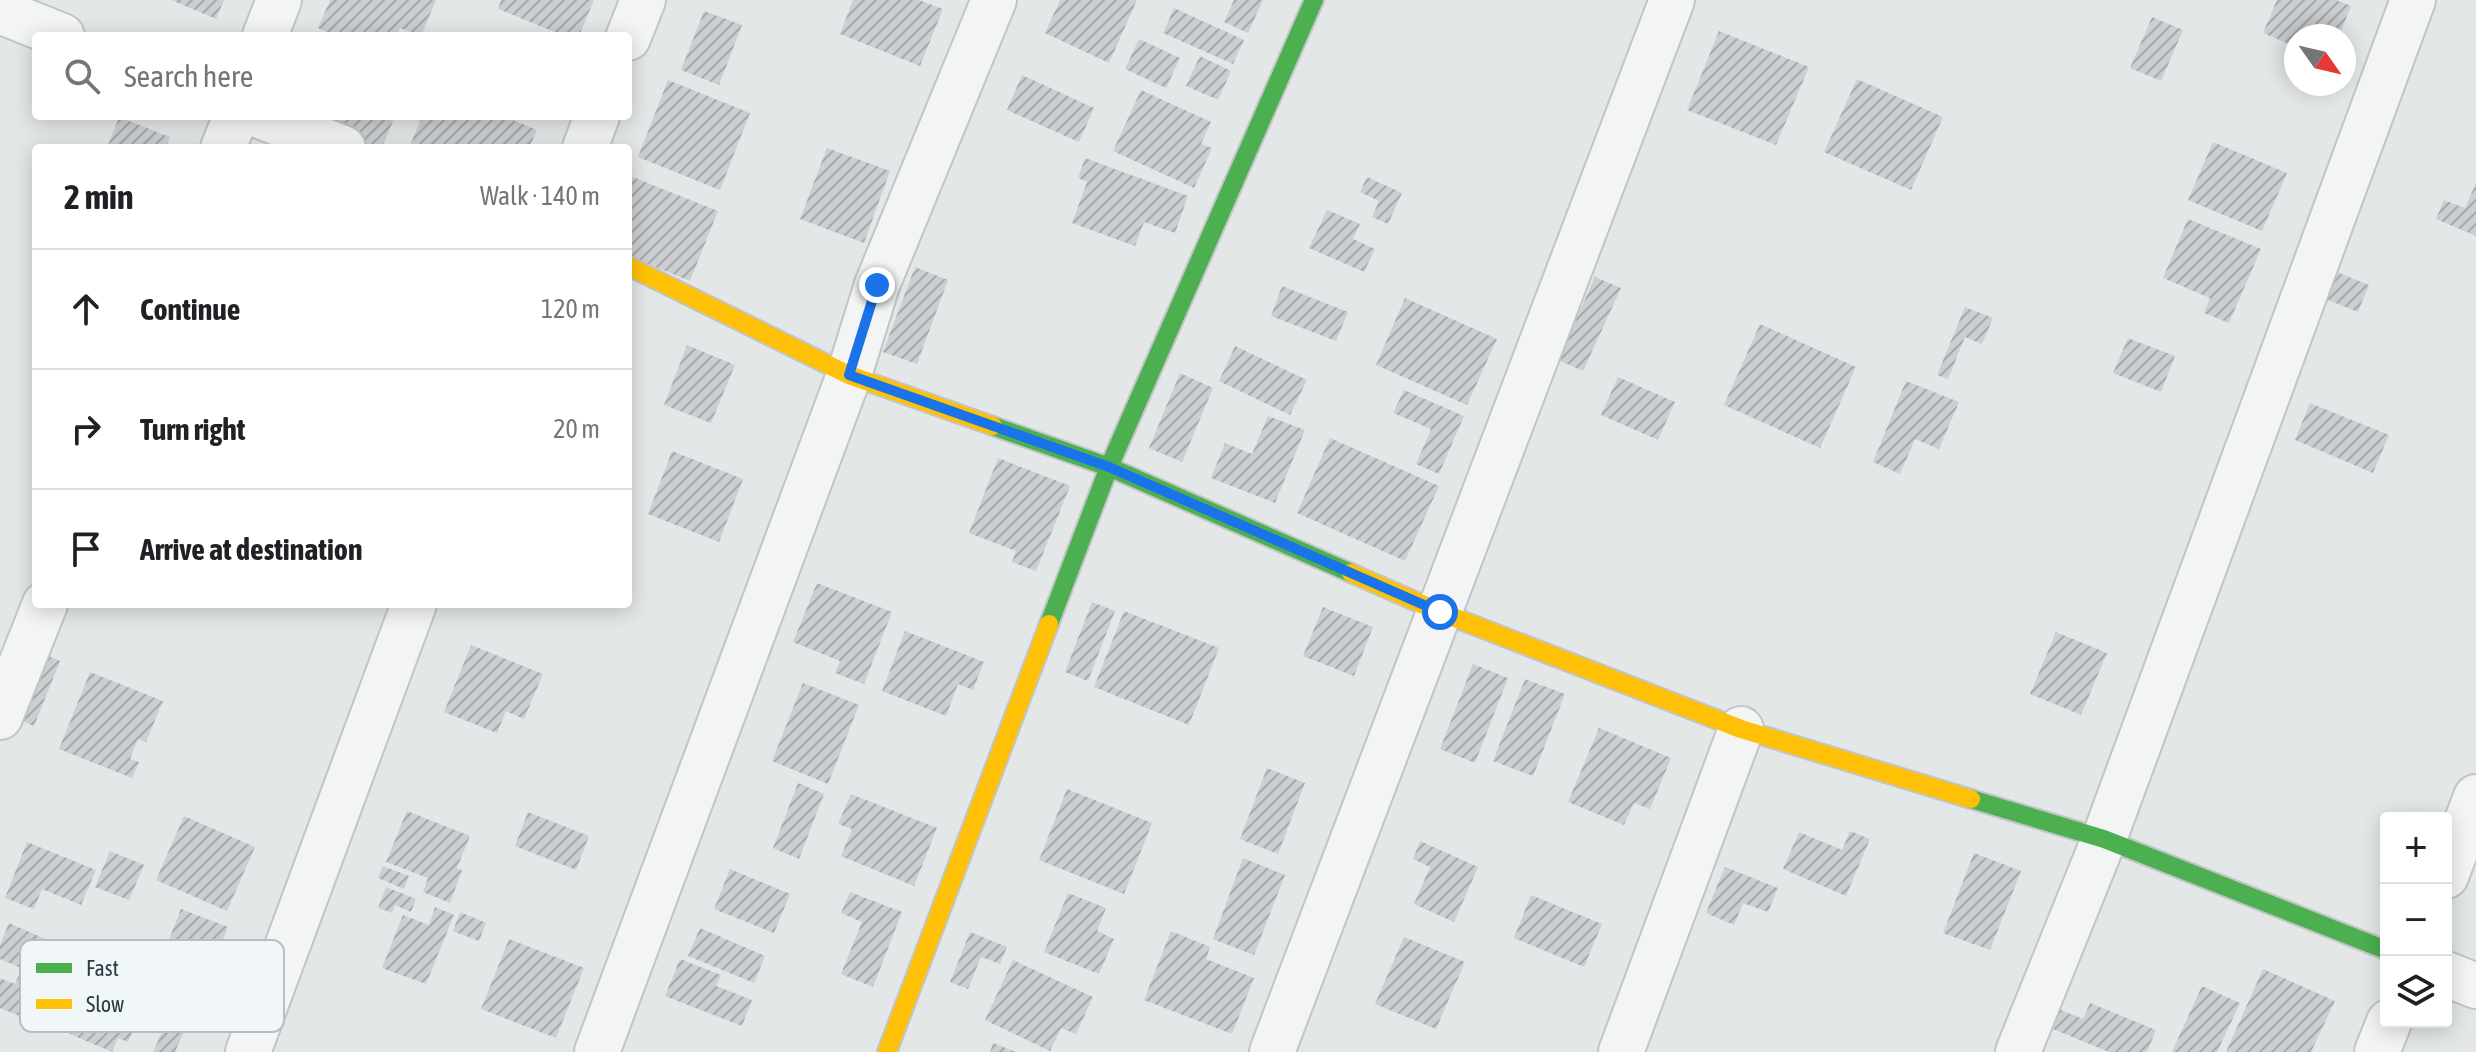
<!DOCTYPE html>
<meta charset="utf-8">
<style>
body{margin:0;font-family:"Asap Condensed",sans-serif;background:#f2f2f2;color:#202124}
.controls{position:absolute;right:24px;bottom:24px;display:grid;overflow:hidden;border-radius:8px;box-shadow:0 4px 20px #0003}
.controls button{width:72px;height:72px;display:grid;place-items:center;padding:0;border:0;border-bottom:2px solid #e0e0e0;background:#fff;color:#202124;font:40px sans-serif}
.compass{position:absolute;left:2284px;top:24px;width:72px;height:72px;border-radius:50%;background:#fff;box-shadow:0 4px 20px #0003;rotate:124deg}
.stop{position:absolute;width:24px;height:24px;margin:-18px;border:6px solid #1a73e8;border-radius:50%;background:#fff}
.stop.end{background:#1a73e8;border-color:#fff;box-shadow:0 2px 8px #0008}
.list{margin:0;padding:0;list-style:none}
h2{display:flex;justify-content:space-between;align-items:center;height:104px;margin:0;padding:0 32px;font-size:34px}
h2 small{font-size:26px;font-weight:400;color:#757577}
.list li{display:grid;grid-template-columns:52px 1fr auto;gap:24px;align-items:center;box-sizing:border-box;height:120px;padding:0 32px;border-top:2px solid #e0e0e0}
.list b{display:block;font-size:30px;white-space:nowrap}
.list em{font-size:26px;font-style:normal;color:#757577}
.icon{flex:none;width:44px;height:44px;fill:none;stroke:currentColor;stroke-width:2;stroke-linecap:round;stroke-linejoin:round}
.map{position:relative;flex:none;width:2476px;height:1052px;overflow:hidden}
.search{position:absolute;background:#fff;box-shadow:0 4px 20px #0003;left:32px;top:32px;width:600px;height:88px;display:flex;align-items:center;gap:20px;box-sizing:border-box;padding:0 28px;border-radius:8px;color:#757577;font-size:30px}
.panel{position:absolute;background:#fff;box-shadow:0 4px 20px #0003;left:32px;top:144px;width:600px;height:464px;border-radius:8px}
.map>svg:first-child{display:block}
</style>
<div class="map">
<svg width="2476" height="1052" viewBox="0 0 2476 1052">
<defs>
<pattern id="building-hatch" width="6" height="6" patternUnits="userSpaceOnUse" patternTransform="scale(2)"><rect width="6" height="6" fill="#cccfd1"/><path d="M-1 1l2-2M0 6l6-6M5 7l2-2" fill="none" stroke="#a6a9ab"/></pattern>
</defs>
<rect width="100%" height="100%" fill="#e4e7e8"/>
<path fill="url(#building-hatch)" d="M171,0H224L216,19Z
M330,0H436L421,36L400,28L396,36H337L318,28Z
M501,0H594L579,36H565L498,9Z
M853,0H919L943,9L920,66L840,34Z
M1060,0H1137L1109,63L1045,33Z
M1234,0H1263L1248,33L1224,22Z
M2277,0H2336L2351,6L2339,36H2296V47L2263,33Z
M1174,8L1244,40L1233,64L1163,33Z
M704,11L742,25L719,85L681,70Z
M2152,17L2183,30L2161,81L2130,68Z
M1719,31L1809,67L1776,145L1687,110Z
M1139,39L1180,58L1166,88L1125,69Z
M1200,56L1231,71L1218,100L1186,86Z
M1022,75L1094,108L1079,142L1007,110Z
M1857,79L1943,117L1911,190L1824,152Z
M668,80L750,113L720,190L638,157Z
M1141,90L1211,122L1201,144L1212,148L1194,188L1113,151Z
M322,116H395L382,148H359L316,130Z
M422,116H503L537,130L529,148H409Z
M119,117L170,137L166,148H107Z
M2213,142L2287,173L2262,231L2188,200Z
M827,148L890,171L864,243L800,219Z
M1085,158L1188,196L1175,233L1144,222L1135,246L1072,223L1087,182L1078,178Z
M630,176L718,211L690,281L628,256V182Z
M1367,177L1402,193L1388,224L1372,217L1379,201L1360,192Z
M2476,183V236L2436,219L2444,200L2465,208Z
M1327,210L1360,224L1353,239L1375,249L1364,272L1309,248Z
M2188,219L2261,249L2229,323L2204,313L2210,298L2163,278Z
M915,267L948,280L917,364L883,352Z
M2324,267L2369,285L2358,312L2328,300L2313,335Z
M1595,277L1621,288L1583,371L1558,360Z
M1282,286L1348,312L1336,341L1271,316Z
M1405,298L1497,339L1467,405L1376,365Z
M1965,307L1993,318L1982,344L1965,337L1948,379L1937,375Z
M1760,324L1856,367L1820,448L1724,405Z
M2128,338L2175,356L2161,392L2113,373Z
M687,345L735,365L711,423L664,405Z
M1235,346L1307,380L1290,415L1219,381Z
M1180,373L1213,388L1182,462L1149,448Z
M1618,377L1675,402L1658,440L1601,415Z
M1906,381L1959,402L1939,449L1915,439L1900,474L1873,462Z
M1404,390L1464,416L1439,474L1416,464L1431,429L1393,413Z
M2310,403L2389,435L2373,473L2295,440Z
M1268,416L1305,430L1275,503L1211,478L1225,443L1252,454Z
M1330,438L1439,486L1405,561L1297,513Z
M672,451L743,479L719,542L648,514Z
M998,458L1070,486L1036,571L1012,562L1016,551L969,533Z
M817,583L892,612L864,684L835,673L840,661L793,642Z
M1092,602L1115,611L1088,681L1065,672Z
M1323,607L1373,627L1354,676L1303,656Z
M1124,611L1219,648L1189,725L1094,687Z
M905,631L984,662L973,690L958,684L946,716L882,691Z
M2056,632L2107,653L2081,715L2030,694Z
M471,645L543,674L524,719L506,711L497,733L444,712Z
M37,651L60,661L34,726L11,717Z
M1473,664L1508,678L1475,763L1440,749Z
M90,672L163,701L146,742L138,739L130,759L139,762L132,778L59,749Z
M1525,679L1565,694L1533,776L1493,761Z
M803,683L859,705L828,784L772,761Z
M1599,728L1671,758L1650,809L1634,803L1624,825L1568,802Z
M1267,768L1305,783L1278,854L1240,839Z
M798,783L824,794L799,859L773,848Z
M1067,789L1152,823L1124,894L1039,860Z
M851,794L937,828L914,886L841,856L852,829L838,824Z
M407,811L470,836L457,868L462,870L450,903L423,892L428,878L386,862Z
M528,812L589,836L576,870L515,846Z
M184,816L255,847L227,911L156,880Z
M1850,831L1870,839L1846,896L1783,869L1799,832L1842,850Z
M1420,841L1478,867L1454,922L1414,904L1430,867L1413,859Z
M27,842L96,870L81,905L42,889L34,909L5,898Z
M110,851L144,865L129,900L95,887Z
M1974,853L2021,871L1990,950L1943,933Z
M1243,858L1285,875L1254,955L1213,939Z
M383,866L409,876L404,889L378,878Z
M1725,867L1778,888L1768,912L1743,903L1734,925L1706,913Z
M730,869L790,894L774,933L714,909Z
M386,887L416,899L411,912L395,905L392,913L378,908Z
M850,892L902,912L873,987L841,974L862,922L841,913Z
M1068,893L1106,908L1097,931L1114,939L1099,974L1044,952Z
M1531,895L1602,924L1584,967L1514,938Z
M435,907L454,915L426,984L382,968L403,915L429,925Z
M181,909L228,927L205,985L158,967Z
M460,912L486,923L479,941L453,931Z
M9,923L75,952L61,985L0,959V945Z
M700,928L765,956L754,983L688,956Z
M1171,931L1210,947L1206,959L1254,978L1232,1034L1144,1000Z
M970,932L1007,947L1000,964L981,957L968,989L950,982Z
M1404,937L1465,962L1436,1029L1375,1004Z
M509,939L584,968L556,1038L481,1009Z
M680,959L721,975L716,986L752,1000L742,1026L665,996Z
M1013,960L1093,997L1076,1034L1061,1028L1050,1051L985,1020Z
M2263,969L2335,1001L2311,1052H2226Z
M21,970L51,983L34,1022L0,1008V978L15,984Z
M94,978L130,993L121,1014L138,1021L128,1042L118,1038L112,1052L70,1034Z
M2202,986L2240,1003L2217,1052H2172Z
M167,989L197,1002L175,1052H153L165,1025L154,1020Z
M2090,1003L2156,1030L2147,1052H2109L2048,1027L2056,1008L2083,1019Z
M993,1043L1016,1052H990Z"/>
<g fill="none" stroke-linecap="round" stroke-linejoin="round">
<g stroke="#c2c5c6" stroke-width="48">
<path id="street" d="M0,11L62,36
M265,36L279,0
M628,38L643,0
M260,116L343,148
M223,148L236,116
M585,148L597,116
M0,717L45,604
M2446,876L2476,797
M2446,974L2476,986
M248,1052L414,604
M597,1052L849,375L877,285L994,0
M1272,1052L1672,0
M1621,1052L1741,729
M2018,1052L2104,839L2413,0
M2377,1052L2389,1022"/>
</g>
<g stroke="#c2c5c6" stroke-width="22">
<path id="fast" d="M993,426L1109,467L1351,573
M1049,624L1109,467L1314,0
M1971,799L2104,839L2386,950"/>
</g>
<g stroke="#c2c5c6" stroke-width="22">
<path id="slow" d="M628,266L849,375L993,426
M1351,573L1440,612L1741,729L1971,799
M887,1052L1049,624"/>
</g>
<use href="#street" stroke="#f3f5f5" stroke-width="44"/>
<use href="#fast" stroke="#4caf50" stroke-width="18"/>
<use href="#slow" stroke="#ffc107" stroke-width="18"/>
</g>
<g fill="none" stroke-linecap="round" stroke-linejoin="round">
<path stroke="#1a73e8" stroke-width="10" d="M877,285L849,375L1109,467L1440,612"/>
</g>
<rect x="20" y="940" width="264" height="92" rx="12" fill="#f1f6f8" stroke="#b5bec2" stroke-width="2"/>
<rect x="36" y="963" width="36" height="10" fill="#4caf50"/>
<rect x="36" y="999" width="36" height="10" fill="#ffc107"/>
<g font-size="22" fill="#293b43">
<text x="86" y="976">Fast</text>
<text x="86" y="1012">Slow</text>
</g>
</svg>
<div class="controls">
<button>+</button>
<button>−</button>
<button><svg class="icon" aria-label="layers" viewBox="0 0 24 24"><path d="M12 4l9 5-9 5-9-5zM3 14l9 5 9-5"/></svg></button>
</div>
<svg class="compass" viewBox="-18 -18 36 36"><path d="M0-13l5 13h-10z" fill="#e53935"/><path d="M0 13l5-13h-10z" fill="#757577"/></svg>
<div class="stop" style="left:1440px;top:612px"></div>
<div class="stop end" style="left:877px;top:285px"></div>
<div class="search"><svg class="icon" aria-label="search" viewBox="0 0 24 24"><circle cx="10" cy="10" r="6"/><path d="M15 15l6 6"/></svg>Search here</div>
<section class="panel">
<h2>2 min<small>Walk · 140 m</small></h2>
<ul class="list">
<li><svg class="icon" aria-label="ahead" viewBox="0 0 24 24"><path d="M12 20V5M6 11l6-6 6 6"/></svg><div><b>Continue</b></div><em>120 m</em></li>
<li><svg class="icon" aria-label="right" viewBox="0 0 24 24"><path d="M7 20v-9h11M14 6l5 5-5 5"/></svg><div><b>Turn right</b></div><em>20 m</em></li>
<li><svg class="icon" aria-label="arrive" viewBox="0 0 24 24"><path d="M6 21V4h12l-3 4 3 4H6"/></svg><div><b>Arrive at destination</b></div></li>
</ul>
</section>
</div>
